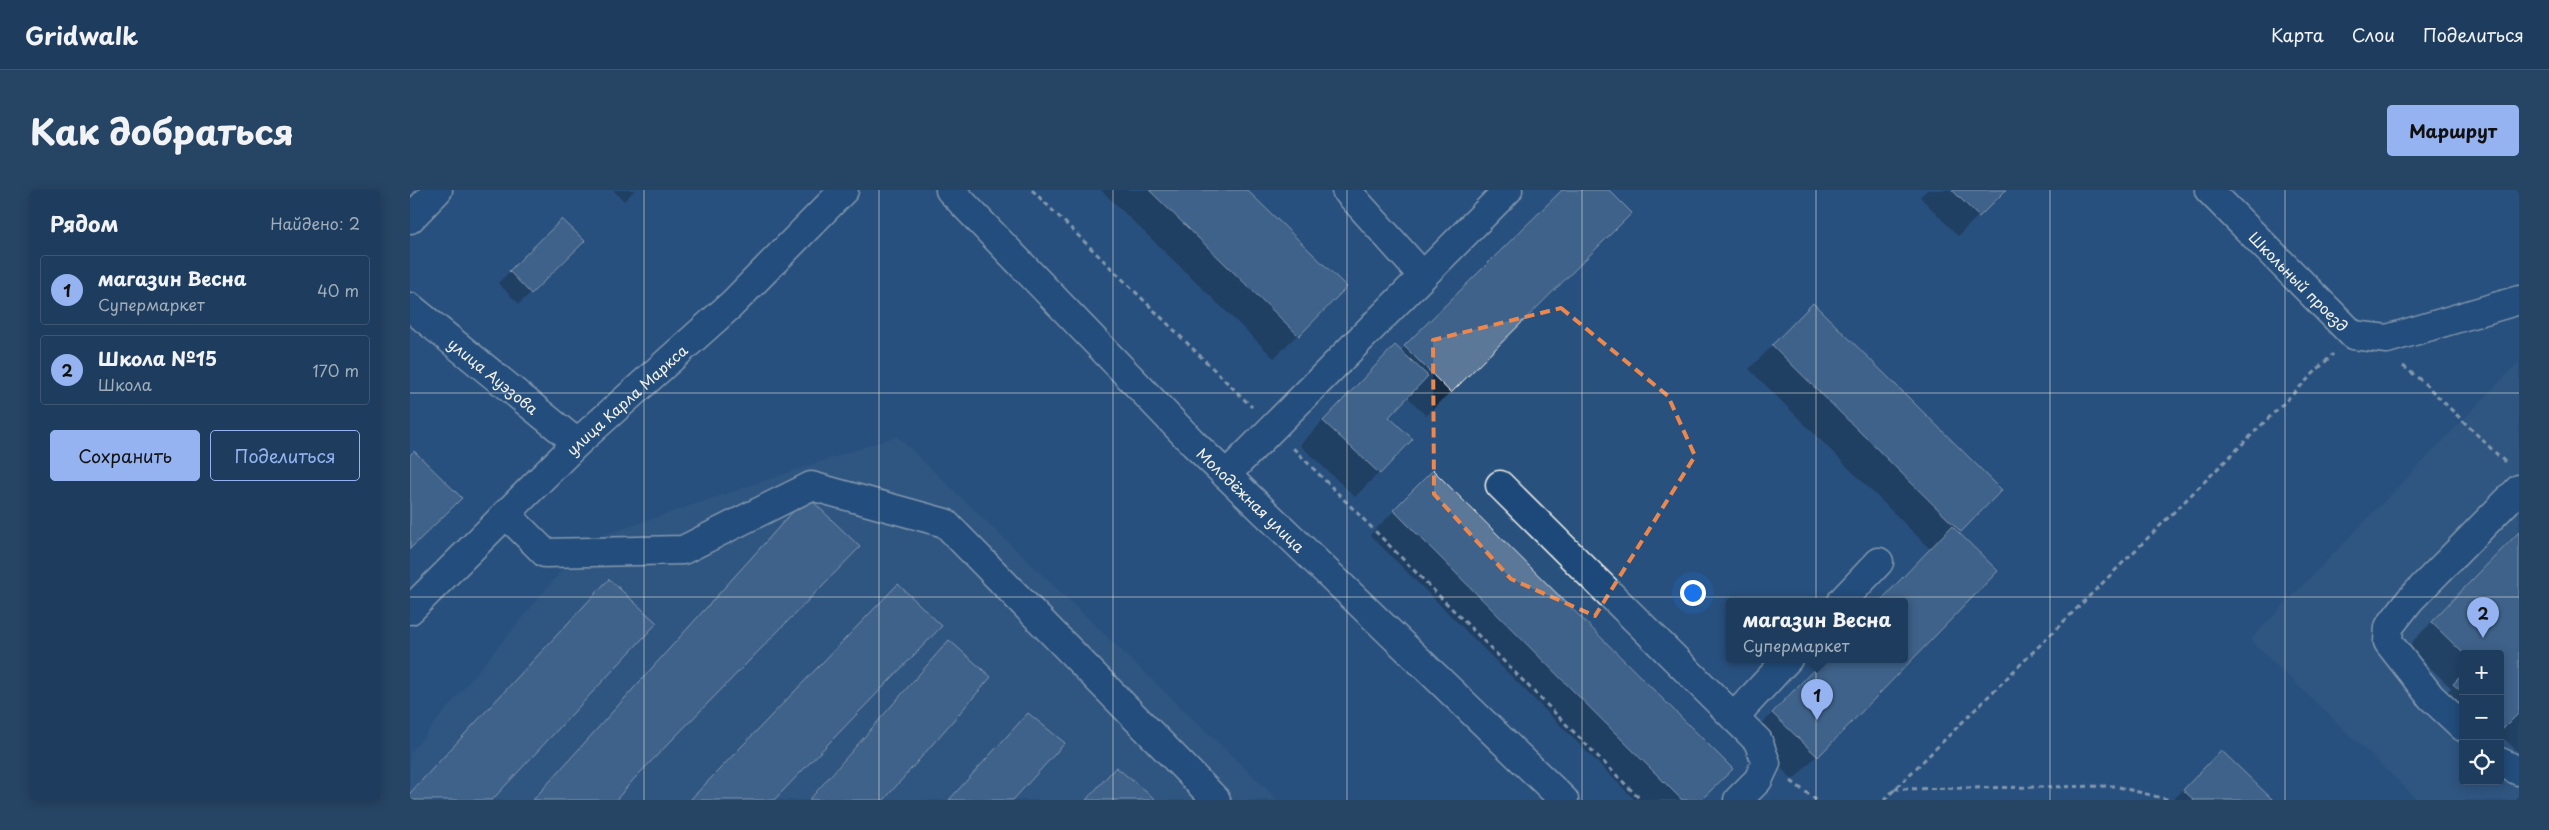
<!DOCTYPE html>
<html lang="ru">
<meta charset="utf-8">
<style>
body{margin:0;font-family:"Playpen Sans",sans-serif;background:#264464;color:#f1f3f6}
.controls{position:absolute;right:15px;bottom:15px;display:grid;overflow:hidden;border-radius:5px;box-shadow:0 2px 12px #0003}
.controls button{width:45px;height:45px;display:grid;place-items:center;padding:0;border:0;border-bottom:1px solid #3c5673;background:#1e3d5e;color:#f1f3f6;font:25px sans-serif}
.you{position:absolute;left:1282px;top:402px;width:18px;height:18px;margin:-12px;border:4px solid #fff;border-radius:50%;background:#1a73e8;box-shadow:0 0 0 8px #1a73e833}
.badge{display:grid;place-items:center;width:32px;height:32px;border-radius:50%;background:#95b2f1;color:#111;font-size:16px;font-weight:700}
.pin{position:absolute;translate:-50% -41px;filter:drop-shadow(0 1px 2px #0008)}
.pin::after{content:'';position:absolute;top:26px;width:18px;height:15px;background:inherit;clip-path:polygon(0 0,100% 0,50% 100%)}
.popup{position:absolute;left:1316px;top:408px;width:182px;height:65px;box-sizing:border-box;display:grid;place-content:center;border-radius:5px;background:#1e3d5e;filter:drop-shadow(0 1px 4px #0005);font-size:16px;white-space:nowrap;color:#a1aebc}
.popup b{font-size:19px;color:#f1f3f6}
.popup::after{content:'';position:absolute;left:50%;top:100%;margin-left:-10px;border:10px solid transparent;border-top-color:#1e3d5e}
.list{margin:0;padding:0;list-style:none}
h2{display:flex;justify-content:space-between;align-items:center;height:65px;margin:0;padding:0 20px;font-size:21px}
h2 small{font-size:16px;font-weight:400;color:#a1aebc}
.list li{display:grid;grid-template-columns:32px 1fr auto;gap:15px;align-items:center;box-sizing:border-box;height:70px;margin:0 10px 10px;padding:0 10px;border:1px solid #3c5673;border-radius:5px}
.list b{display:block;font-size:19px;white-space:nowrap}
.list p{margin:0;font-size:16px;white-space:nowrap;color:#a1aebc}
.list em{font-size:16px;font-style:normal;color:#a1aebc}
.actions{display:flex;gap:10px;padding:15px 20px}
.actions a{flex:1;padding:11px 0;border:1px solid #95b2f1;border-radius:5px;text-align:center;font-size:18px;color:#95b2f1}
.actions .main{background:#95b2f1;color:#111}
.icon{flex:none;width:28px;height:28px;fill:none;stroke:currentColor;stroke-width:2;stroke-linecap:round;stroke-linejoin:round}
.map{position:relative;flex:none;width:2109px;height:610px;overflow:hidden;border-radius:5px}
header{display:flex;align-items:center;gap:30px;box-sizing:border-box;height:70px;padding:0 25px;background:#1e3d5e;border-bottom:1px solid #3c5673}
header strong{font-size:24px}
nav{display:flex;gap:28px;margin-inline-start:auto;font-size:18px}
.intro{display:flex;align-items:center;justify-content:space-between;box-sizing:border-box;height:120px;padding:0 30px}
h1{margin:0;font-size:35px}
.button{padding:12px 22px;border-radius:5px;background:#95b2f1;color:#111;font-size:18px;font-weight:700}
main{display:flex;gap:30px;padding:0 30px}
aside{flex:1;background:#1e3d5e;border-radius:5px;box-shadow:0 2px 12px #0003}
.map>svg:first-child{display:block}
</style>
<header>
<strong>Gridwalk</strong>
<nav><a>Карта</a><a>Слои</a><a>Поделиться</a></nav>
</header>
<div class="intro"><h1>Как добраться</h1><a class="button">Маршрут</a></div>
<main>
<aside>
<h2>Рядом<small>Найдено: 2</small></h2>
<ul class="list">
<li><span class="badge">1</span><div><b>магазин Весна</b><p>Супермаркет</p></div><em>40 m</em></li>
<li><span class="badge">2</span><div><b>Школа №15</b><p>Школа</p></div><em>170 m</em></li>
</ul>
<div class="actions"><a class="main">Сохранить</a><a>Поделиться</a></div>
</aside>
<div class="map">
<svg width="2109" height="610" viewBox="0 0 2109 610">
<rect width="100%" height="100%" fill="#28517e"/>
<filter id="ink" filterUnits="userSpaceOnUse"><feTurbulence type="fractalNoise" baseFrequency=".02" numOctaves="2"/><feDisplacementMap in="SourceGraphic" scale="10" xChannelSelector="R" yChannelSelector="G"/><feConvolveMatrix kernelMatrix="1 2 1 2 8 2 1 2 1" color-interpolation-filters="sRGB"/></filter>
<g filter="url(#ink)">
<path fill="#375d86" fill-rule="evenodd" d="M2109,172V610H2008L1840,450ZM2053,464H2090V591H2053Z
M487,246L868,610H0V563L176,351Z"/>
<path fill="#0007" d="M203,0H225L214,11Z
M691,0H835L935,97L864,168Z
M1154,0H1198L1221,23L1016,226L997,206L978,227L1002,249L945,307L890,255L961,180L990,162Z
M1517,0H1594L1548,46L1510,7Z
M152,30L173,51L109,114L88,93Z
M1403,115L1590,300L1547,343L1587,381L1383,590L1339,547L1415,469H1494V411H1471L1521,360L1339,179Z
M1023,282L1290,610H1225L960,345Z
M397,308L222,589L205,610H123Z
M2109,344V563L2090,545V464H2053V550L2020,518L2041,498L1998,456Z
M539,452L472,610H398L519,472Z
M1811,562L1861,610H1763Z"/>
<path fill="#5b7899" stroke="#f4f1e8" d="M739,0H837L937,97L889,146Z
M1152,0H1199L1222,23L1041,203L994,156Z
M1542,0H1596L1569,27Z
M152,29L175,51L121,104L99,81Z
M1403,113L1592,300L1551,342L1362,155Z
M985,155L1018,186L979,227L1003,249L970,284L913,231Z
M4,261L52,308L0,359V265Z
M1023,280L1323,579L1291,610H1272L983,320Z
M397,306L450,357L223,590L206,610H123Z
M1542,336L1588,381L1408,567L1362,523L1414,469H1494V411H1470Z
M2109,342V523L2091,541L2090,464H2054L2021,432Z
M199,389L247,433L82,610H0V603Z
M488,394L532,436L364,610H280Z
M539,450L581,487L474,610H399Z
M2053,484V503L2043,494Z
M618,523L655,553L603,610H539Z
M1811,560L1863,610H1784L1773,600Z
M706,577L746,610H676Z"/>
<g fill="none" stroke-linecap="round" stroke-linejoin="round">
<g stroke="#f4f1e8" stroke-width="31">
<g id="minor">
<path id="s1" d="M540,0L784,254L1154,610"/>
<path d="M936,0L1013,86"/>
<path id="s2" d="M1799,0L1943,145L1977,149L2109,110"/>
<path d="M0,29L28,0"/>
<path id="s3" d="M0,117L167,253"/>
<path d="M816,285L1098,0"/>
<path d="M1090,295L1348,551L1356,573L1348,590L1328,610"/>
<path d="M96,324L135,363L273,360L401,296L535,333L806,610"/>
<path d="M1432,411L1469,372"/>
<path id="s4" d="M0,420L167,253L322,114L434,0"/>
<path d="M1324,527L1378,469"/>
<path d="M2053,537L2021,507L1978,452L1979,437L2000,410L2109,299"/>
<path d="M2090,572L2109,581"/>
</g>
</g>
<path stroke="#f4f1e8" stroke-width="3" stroke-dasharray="5 4" stroke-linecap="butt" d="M622,0L842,217
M1993,176L2012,191L2096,273
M883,258L1231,610
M1381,591L1406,610
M1484,599L1705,596L1760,610
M1474,610L1923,164"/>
<use href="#minor" stroke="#1f4a7a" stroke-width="28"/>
</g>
</g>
<path d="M0 0H2109V610H0ZM1151,118L1258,206L1285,266L1185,426L1101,389L1024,304L1023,150Z" fill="#28517e" fill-opacity=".55" fill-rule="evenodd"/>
<path fill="none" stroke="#ec874e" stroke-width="4" stroke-dasharray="10 6" stroke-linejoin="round" d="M1151,118L1258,206L1285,266L1185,426L1101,389L1024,304L1023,150Z"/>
<path fill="none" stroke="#f4f1e8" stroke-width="1" stroke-opacity="0.55" d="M234,0V610M469,0V610M703,0V610M937,0V610M1172,0V610M1406,0V610M1640,0V610M1875,0V610M0,203H2109M0,407H2109"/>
<g text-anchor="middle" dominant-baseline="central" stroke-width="4.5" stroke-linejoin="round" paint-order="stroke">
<g font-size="15" fill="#f4f1e8" stroke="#1f4a7a">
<text stroke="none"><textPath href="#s2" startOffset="128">Школьный проезд</textPath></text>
<text stroke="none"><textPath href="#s3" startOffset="108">улица Ауэзова</textPath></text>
<text stroke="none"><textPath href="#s4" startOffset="302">улица Карла Маркса</textPath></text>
<text stroke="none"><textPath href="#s1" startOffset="432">Молодёжная улица</textPath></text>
</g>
</g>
</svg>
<div class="controls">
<button>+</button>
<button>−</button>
<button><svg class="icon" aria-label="locate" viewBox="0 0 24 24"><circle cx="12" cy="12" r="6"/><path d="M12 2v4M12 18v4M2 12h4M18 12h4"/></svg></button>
</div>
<div class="you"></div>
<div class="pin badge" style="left:1407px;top:530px">1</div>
<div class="popup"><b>магазин Весна</b>Супермаркет</div>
<div class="pin badge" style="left:2073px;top:448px">2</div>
</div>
</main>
